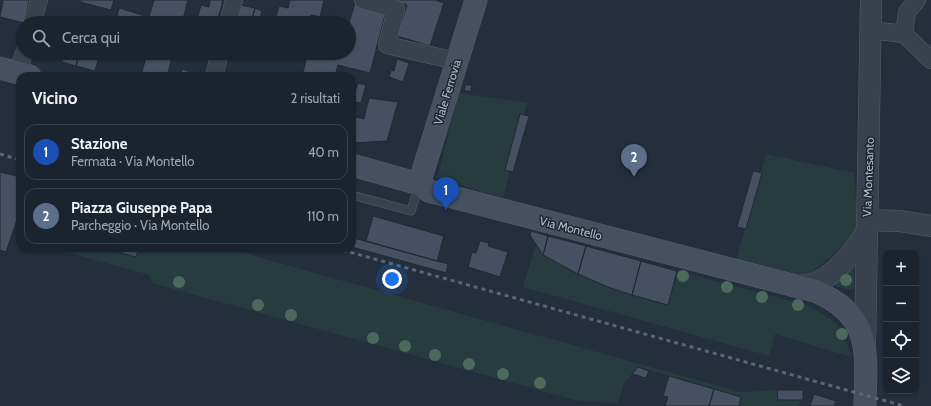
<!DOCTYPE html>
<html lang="it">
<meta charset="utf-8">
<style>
body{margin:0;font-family:Cabin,sans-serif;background:#242b36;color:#f1f3f6}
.controls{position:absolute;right:12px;bottom:12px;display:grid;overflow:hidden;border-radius:8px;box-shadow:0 1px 3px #0004}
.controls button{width:36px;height:36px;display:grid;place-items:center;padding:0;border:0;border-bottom:1px solid #39404a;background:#1b232e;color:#f1f3f6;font:20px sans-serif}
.you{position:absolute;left:392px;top:279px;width:14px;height:14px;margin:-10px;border:3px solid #fff;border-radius:50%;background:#1a73e8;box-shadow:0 0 0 6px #1a73e833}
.badge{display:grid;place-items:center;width:26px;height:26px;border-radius:50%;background:#1a73e8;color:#fff;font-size:13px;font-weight:700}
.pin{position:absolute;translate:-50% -33px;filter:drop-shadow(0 1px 2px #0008)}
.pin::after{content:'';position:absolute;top:21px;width:14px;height:12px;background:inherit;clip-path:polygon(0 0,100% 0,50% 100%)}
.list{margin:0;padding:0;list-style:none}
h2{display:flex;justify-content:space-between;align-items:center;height:52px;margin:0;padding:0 16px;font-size:17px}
h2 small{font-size:13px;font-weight:400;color:#a0a4aa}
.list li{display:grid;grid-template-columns:26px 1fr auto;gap:12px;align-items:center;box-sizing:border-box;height:56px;margin:0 8px 8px;padding:0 8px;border:1px solid #39404a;border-radius:12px}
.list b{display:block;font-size:15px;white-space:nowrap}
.list p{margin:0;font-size:13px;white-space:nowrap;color:#a0a4aa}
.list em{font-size:13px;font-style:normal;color:#a0a4aa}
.icon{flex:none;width:22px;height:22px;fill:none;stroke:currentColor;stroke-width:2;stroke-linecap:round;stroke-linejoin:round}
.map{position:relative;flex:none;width:931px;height:406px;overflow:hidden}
.search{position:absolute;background:#1b232e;box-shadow:0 1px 3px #0004;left:16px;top:16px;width:340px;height:44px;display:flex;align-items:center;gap:10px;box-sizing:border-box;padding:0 14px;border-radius:22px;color:#a0a4aa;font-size:15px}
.panel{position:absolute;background:#1b232e;box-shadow:0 1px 3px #0004;left:16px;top:72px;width:340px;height:180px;border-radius:12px}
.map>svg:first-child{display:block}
</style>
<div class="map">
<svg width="931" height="406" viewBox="0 0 931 406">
<rect width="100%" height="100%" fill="#242f3e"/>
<path fill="#263c3f" d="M459,93L527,103L503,198L437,178Z
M766,154L854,173L858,233L809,275H793L736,261Z
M536,244L543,255L578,274L668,305L677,271L810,306L836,323L843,332L851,357L775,334L769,356L523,287Z
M51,248H231L265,259L740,392L777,390L778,400H801L799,406H739L741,397L638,367L624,383L618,403L579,401L152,283L150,275Z
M852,269H854V289L851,290L834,286L833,284Z"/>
<path fill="#455162" stroke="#1f2835" d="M3,0H29L24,23L0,17Z
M80,0H114L111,10L80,2Z
M154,0H188L182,23H115L119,8L149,17Z
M210,0H223L217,23H196L201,5L209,7Z
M290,0H324L320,17L311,15L309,23H274L279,6L288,8Z
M391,0H435L444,3L430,46L397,36L407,5Z
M355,3L386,11L370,73L338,65L335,76H302L308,53H332L340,55L341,53H349V23Z
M240,5L255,8L251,23H236Z
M255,8L262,11L259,21L252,19Z
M41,15L61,20L60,23H39Z
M80,53H100L95,71L76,66Z
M160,53L173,54L167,76H158L142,72L146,57L158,60Z
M64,54L78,58L76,66L62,62Z
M397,59L409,63L403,82L389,77L391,70L394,71Z
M182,69L204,76H180Z
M358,83L366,85L361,103L352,101V88L356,89Z
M466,84L472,86L470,92L464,90Z
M369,98L398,102L387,141L352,143L354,129L352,128V116L364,119Z
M520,114L529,116L513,172L505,170Z
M753,171L762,173L746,229L737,227Z
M0,172L20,177V211L6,252L0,250Z
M373,216L444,236L437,261L366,241Z
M531,231L548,236L543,255L530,235Z
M548,236L586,246L578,274L543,255Z
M354,238L448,264L446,273L352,247Z
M480,241L489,243L488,246L508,252L500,277L468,267L472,252L476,253Z
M586,246L641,261L632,295L608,287L578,274Z
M104,248H139L136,257Z
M641,261L677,271L668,305L632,295Z
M638,367L649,371L646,378L632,374Z
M669,376L714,389L709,406H665L668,397L663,396Z
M714,389L741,397L739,406H709Z
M777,390H803V400H778Z
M814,394L836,401L834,406H810Z"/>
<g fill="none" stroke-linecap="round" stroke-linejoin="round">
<g stroke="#565f6c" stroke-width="9">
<path id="service" d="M352,195L411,211L419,185"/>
</g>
<g stroke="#565f6c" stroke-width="18">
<path id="minor" d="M363,0L396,9L387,45L456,61
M32,23L39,0
M228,23L234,0
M871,30L904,34L931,60
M904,34L907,12L917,0
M18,73L24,53
M214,76L220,53"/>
</g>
<g stroke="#565f6c" stroke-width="22">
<path id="tertiary" d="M867,220L899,221L931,226
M793,286C802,286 812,285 820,281C837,272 860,246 867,230
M865,346L871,0"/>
</g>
<g stroke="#565f6c" stroke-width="23">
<path id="secondary" d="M0,68L30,76
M352,165L419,184L429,191L815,291C873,316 866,351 865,406
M419,184L476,0"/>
</g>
<use href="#service" stroke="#38414e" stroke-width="8"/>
<use href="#minor" stroke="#38414e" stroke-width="17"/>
<use href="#tertiary" stroke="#38414e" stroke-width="21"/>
<use href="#secondary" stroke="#465061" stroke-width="22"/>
<path stroke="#5a6575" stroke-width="3" stroke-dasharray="4 4" stroke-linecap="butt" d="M0,154L20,160
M335,248L904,406"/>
</g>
<g fill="#4b6a5d">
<circle cx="683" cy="276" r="6"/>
<circle cx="846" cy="280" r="6"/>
<circle cx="179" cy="282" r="6"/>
<circle cx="727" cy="287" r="6"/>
<circle cx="762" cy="297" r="6"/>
<circle cx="258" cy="305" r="6"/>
<circle cx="798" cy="305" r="6"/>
<circle cx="291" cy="315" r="6"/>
<circle cx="842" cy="334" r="6"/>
<circle cx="373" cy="338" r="6"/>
<circle cx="405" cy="346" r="6"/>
<circle cx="435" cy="355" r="6"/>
<circle cx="469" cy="364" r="6"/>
<circle cx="503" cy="374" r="6"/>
<circle cx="540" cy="383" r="6"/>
</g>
<g text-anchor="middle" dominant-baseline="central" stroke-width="3" stroke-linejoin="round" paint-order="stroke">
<g font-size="12" fill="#b4bcc9" stroke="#1d2633">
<text transform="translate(447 92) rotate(-73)">Viale Ferrovia</text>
<text transform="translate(868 177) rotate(-88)">Via Montesanto</text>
<text transform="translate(571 228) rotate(14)">Via Montello</text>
</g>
</g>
</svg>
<div class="controls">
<button>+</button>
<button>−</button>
<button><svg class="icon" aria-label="locate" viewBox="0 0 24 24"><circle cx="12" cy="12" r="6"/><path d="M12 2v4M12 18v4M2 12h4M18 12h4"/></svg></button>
<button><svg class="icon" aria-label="layers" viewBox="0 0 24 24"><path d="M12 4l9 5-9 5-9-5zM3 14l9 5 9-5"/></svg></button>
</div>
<div class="you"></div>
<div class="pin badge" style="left:446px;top:210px;background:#1a4fb4">1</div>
<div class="pin badge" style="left:634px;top:177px;background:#5c6f8a">2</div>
<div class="search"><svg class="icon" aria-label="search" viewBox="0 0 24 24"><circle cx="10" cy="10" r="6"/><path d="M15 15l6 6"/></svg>Cerca qui</div>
<section class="panel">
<h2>Vicino<small>2 risultati</small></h2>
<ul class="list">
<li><span class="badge" style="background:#1a4fb4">1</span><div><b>Stazione</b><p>Fermata · Via Montello</p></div><em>40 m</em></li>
<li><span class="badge" style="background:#5c6f8a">2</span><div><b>Piazza Giuseppe Papa</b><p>Parcheggio · Via Montello</p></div><em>110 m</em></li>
</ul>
</section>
</div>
